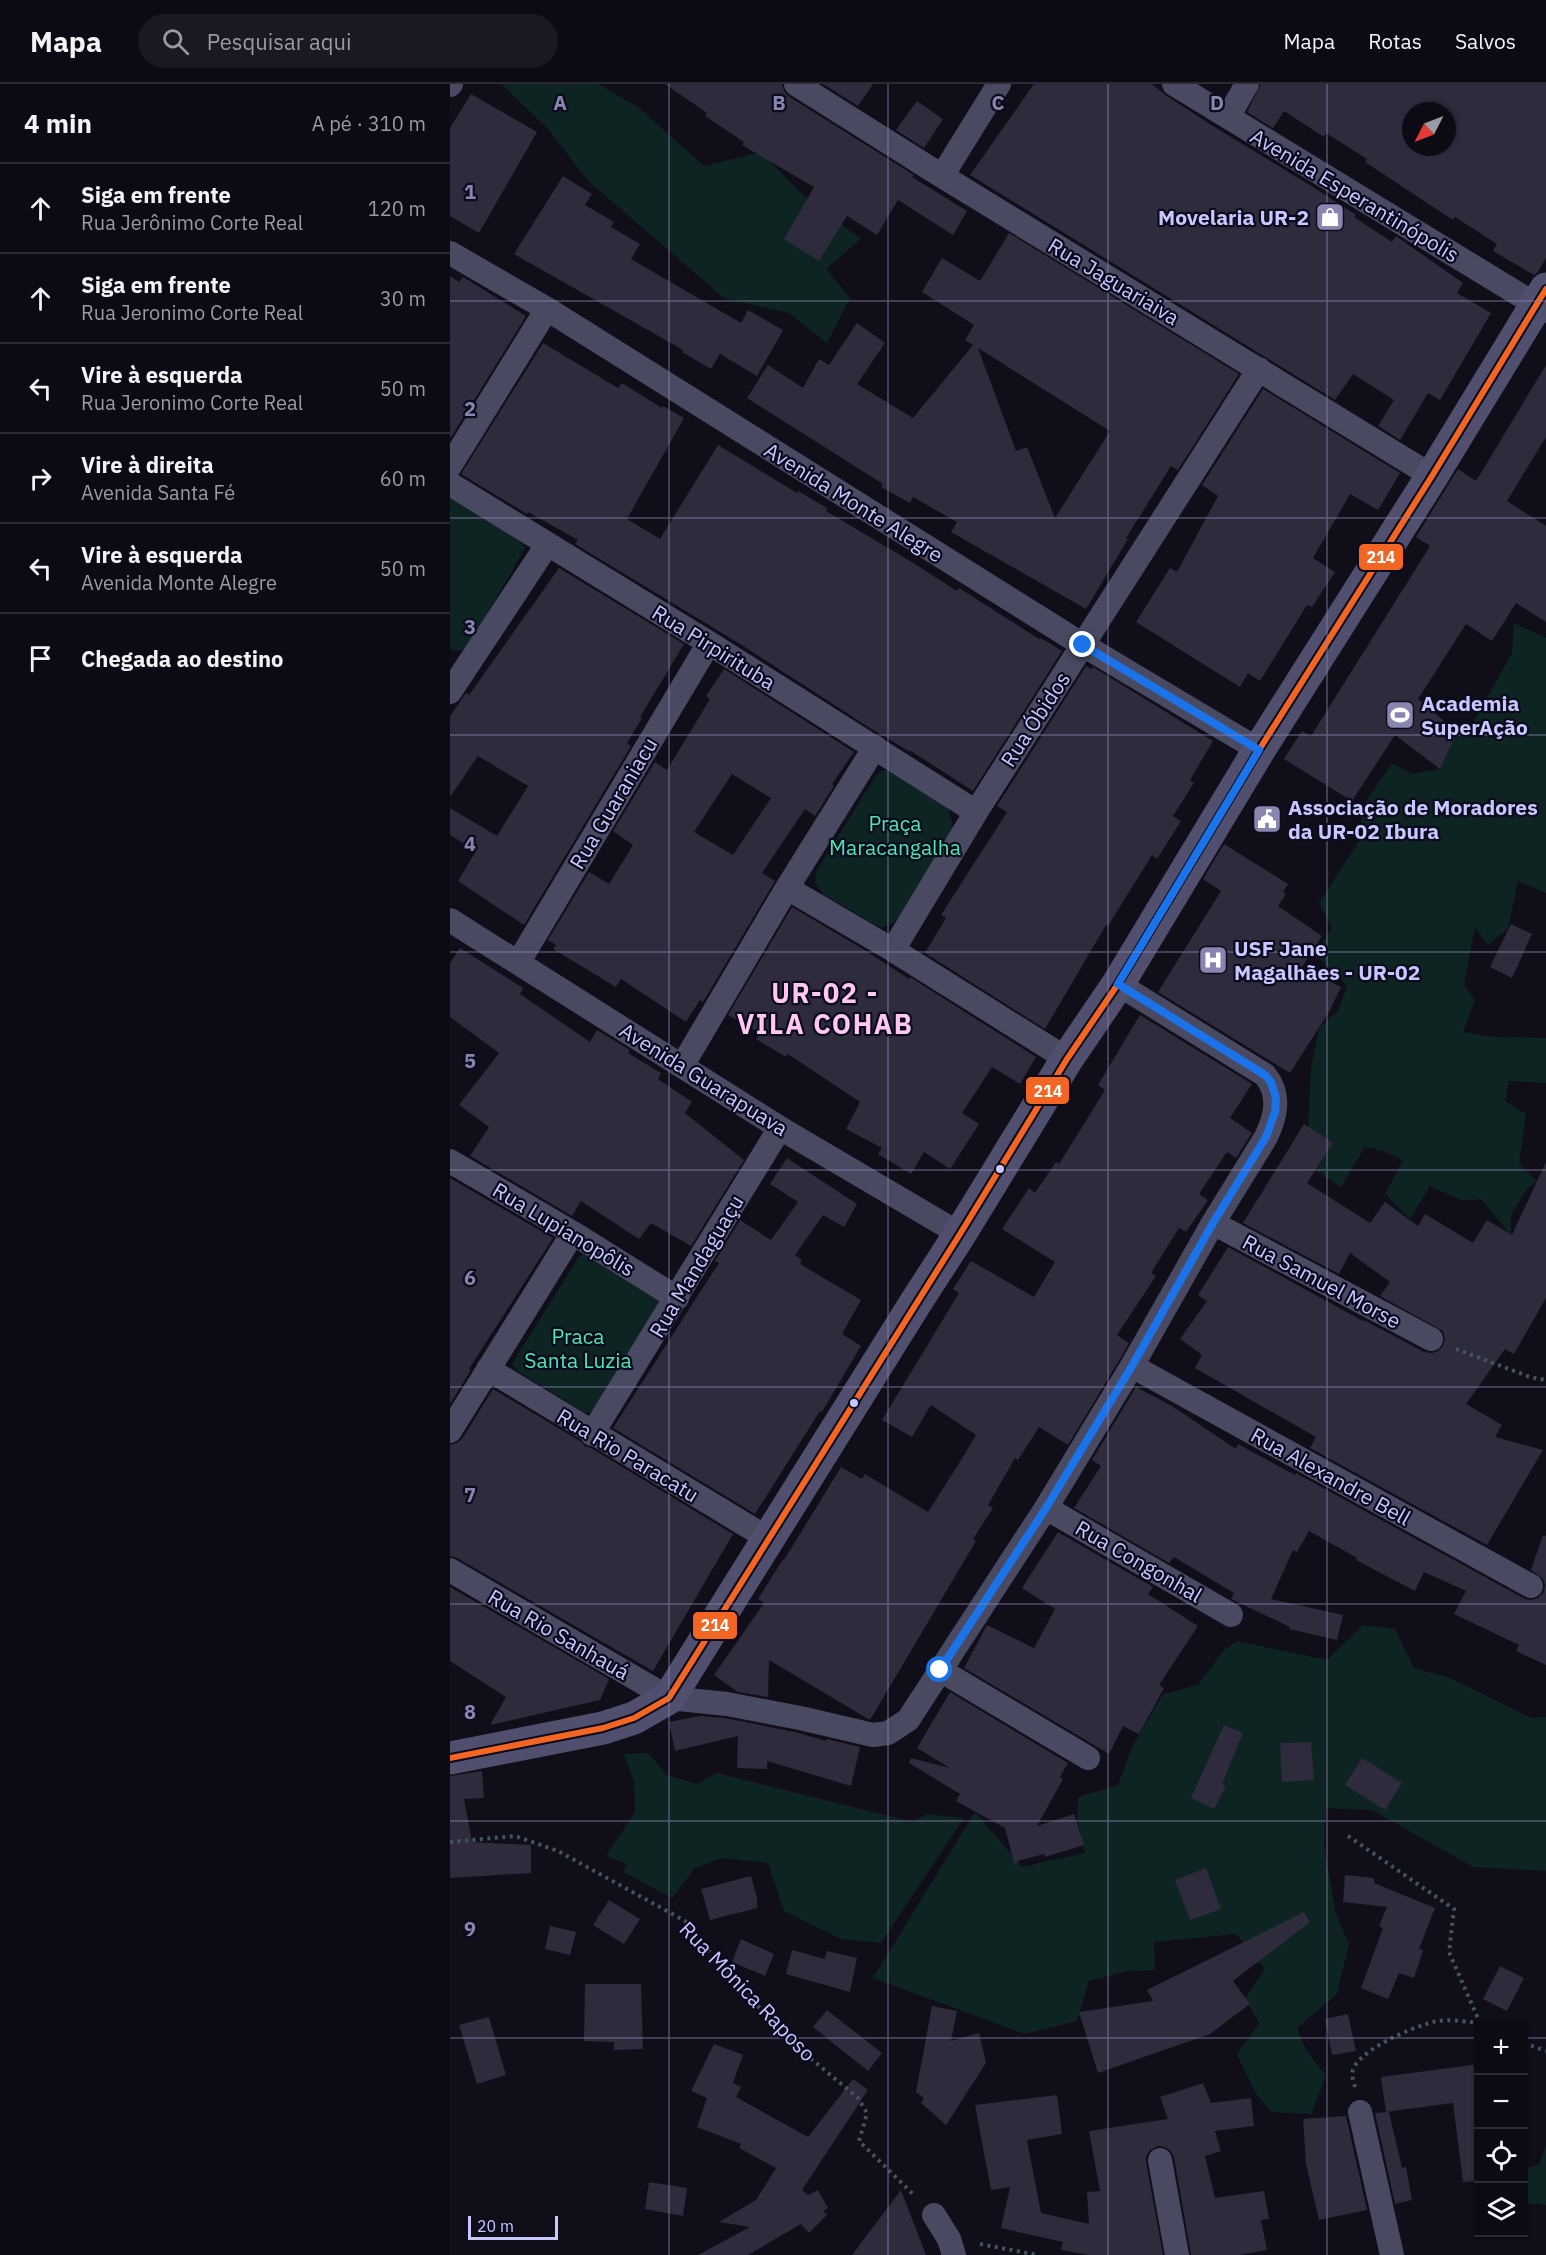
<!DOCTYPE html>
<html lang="pt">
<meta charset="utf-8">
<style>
body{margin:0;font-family:"IBM Plex Sans",sans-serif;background:#1a1821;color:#f1f3f6}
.controls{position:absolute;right:18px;bottom:18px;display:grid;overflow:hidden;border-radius:0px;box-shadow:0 2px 4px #0004}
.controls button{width:54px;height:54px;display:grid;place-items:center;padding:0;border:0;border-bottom:2px solid #2c2b33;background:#0c0a13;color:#f1f3f6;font:30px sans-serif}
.compass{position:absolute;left:952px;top:18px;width:54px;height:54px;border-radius:50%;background:#0c0a13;box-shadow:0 2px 4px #0004;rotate:228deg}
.scale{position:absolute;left:18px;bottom:15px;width:90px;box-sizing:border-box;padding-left:6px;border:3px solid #c9c7ff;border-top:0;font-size:16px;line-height:21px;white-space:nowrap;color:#c9c7ff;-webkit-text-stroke:4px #0c0a1d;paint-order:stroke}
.stop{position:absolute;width:18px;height:18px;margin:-14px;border:4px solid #1a73e8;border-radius:50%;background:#fff}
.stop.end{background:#1a73e8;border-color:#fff;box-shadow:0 2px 6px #0008}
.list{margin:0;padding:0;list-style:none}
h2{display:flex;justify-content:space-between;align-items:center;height:78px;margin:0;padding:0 24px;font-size:26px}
h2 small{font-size:20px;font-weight:400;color:#9a9aa0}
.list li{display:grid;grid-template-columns:39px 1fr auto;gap:18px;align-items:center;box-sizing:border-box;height:90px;padding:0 24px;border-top:2px solid #2c2b33}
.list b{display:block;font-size:22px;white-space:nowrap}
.list p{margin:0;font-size:20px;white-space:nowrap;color:#9a9aa0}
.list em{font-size:20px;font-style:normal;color:#9a9aa0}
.icon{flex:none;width:33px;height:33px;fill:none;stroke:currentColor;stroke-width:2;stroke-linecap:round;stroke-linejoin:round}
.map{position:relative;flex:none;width:1096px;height:2171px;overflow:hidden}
header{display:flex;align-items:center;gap:36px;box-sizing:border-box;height:84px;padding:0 30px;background:#0c0a13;border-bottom:2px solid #2c2b33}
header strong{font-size:28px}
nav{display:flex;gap:33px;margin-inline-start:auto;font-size:21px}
.search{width:420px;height:54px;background:#1a1821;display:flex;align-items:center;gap:15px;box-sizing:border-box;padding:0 21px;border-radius:33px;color:#9a9aa0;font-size:22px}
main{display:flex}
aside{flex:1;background:#0c0a13}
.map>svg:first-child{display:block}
</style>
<header>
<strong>Mapa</strong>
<div class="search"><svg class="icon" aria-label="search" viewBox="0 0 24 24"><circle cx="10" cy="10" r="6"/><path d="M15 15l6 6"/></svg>Pesquisar aqui</div>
<nav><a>Mapa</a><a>Rotas</a><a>Salvos</a></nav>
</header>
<main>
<aside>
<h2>4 min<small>A pé · 310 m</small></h2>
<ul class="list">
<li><svg class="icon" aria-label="ahead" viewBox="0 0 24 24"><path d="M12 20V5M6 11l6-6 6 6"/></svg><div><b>Siga em frente</b><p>Rua Jerônimo Corte Real</p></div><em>120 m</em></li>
<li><svg class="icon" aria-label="ahead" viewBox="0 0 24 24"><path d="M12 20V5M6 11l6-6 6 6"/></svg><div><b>Siga em frente</b><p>Rua Jeronimo Corte Real</p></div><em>30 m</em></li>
<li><svg class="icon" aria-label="left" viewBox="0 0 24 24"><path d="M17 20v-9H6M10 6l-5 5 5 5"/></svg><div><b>Vire à esquerda</b><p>Rua Jeronimo Corte Real</p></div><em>50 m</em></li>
<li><svg class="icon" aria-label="right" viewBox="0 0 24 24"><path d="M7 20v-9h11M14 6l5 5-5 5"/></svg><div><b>Vire à direita</b><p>Avenida Santa Fé</p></div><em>60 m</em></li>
<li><svg class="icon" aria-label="left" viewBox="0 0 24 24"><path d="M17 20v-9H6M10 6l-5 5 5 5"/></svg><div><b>Vire à esquerda</b><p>Avenida Monte Alegre</p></div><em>50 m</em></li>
<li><svg class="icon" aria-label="arrive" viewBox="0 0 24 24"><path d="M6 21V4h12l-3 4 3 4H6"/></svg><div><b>Chegada ao destino</b></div></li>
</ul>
</aside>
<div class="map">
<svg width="1096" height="2171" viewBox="0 0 1096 2171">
<rect width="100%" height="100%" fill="#100e19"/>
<path fill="#0d2423" d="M51,0H148L188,23L254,82L311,68L352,110L411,155L376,185L400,214L377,259L339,229L274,214L138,97L98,45Z
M0,414L70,457L75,464L20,561C13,567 9,568 0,565Z
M1064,539L1096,554V809L1068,797L1058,845L1038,861L1025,843L1014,901L1025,916L1013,948L1044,953L1096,954V999L1059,997L1055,1017L1076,1030L1069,1079L1087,1097L1077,1105L1061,1131V1151L1031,1115L1013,1117L980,1102L960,1135L935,1110L953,1076L933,1067L915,1063L891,1103L866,1087L883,1058L858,1047L861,984L869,944L888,927L897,902L865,870L882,844L869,819L909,757L913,722L942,679L962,690L990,685L1007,646L1024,637L1062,569Z
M437,686L498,724L502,739V750L450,832L442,840L431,844L373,810L365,799L366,788L425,693L431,687Z
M135,1168L210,1214L209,1225L143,1328L135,1329L69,1288L62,1280L128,1174Z
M913,1541L945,1545L964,1584L1000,1594L1081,1634L1096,1633V1787L1023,1783L922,1726L876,1724L874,1761L885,1827L899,1860L887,1910L847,1944L856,1966L876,1992L861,2030L822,2028L806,2010L787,1971L809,1939L795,1914L815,1885L786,1850L704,1858L705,1886L678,1887L639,1897L627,1937L575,1950L423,1894L525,1728L572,1783L635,1769L627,1734L628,1713L668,1701L683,1661L713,1610L748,1601L774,1566L787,1557L877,1576Z
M198,1669L217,1691L247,1700L267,1689L463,1738L477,1730L514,1734L431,1859L391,1855L334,1827L318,1779L273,1774L245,1784L222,1814L173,1788L177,1780L156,1772L185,1728L184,1698L174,1670Z
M1096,2061V2121L1076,2119L1074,2118V2084L1089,2081Z"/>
<path fill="#2d2b3c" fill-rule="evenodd" d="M215,0H332L334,7L338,12L464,91L462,93L517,127L503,151L448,116L427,151L397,132L369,177L334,155L364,103L292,61L294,58L255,32L257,29Z
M373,0H423L408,22Z
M584,0H702L717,12L763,42L871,108L906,131L904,133L942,158L946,152L1013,199L1007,209L1041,229L990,316L978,309L950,356L928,342L944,316L903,290L885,316L520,91Z
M811,0H1096V174L1088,188L1084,191L1043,167L1047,160L1005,133L1003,136L968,113L915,78L917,75L876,49L874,53L834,27L823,44L797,28ZM961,27H997V63H961Z
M21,10L87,48L29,149L0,132V44Z
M467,17L493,35L474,64L446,46Z
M113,92L142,110L135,121L164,138L161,143L190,160L181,175L291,239L298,226L333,246L307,292L270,270L261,285L232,268L233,266L64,170Z
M559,149L789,290L728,386L721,382L676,454L678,455L636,525L501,448L507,438L463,413L460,419L431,403L433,400L297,314L318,281L353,304L369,275L379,281L407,239L435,259L407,300L463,334L523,261L515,256L524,241L472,208L492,174L530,197ZM528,264L660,347L605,434L577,363L566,367Z
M0,192L9,198L13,193L76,232L0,355Z
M93,259L168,304L172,299L212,324L213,322L234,334L177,435L210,455L268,361L347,409L348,407L377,424L376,427L465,480L507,507L509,504L589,555L591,554L612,567L523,707L461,667L460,668L420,644L290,560L125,460L128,456L78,428L77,430L11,390Z
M1096,281V353L1057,417L1096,442V538L1066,519L1042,557L1016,540L968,615L1007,648L990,685L945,651L902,717L834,675L852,647L861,652L980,462L966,453L1008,385L1026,397Z
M813,305L950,389L928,426L900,410L863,474L885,488L862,523L857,521L810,597L798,589L790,603L686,538L720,484L727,488L768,412L752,401Z
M109,484L234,560L190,633L192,634L177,659L181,662L74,841L8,797L26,767L0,751V724L47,752L78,702L28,672L0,713V632L16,609L19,611Z
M636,582L641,585L643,583L763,657L740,696L744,699L723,732L731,737L707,775L702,771L658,842L656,841L595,945L475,869L496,834L491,831L557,728L547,722Z
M274,585L404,668L382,700L384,702L365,732L355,725L312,789L325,797L253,918L250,916L236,938L171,895L166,903L103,865L106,861L98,856L139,788L159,800L183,761L163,747L205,678L217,686L260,615L256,612ZM282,690L321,714L283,771L244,748Z
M774,760L838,800L833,808L836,810L828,822L872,852L852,883L891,903L879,928L840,989L708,908L771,807L753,795Z
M342,823L413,865L459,895L460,893L586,973L570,1000L542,983L512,1029L529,1040L500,1085L474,1068L461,1090L428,1070L432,1064L396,1045L410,1018L338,970L336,973L306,955L310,949L278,931Z
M1061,840L1082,850L1062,894L1040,883Z
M10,864L73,904L70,910L140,958L147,946L180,966L178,969L211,989L208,995L242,1018L235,1029L294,1076L241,1162L201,1139L189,1155L131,1117L122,1132L20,1072L39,1043L9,1021L49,969L0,933V879Z
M690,931L802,1000L780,1034L802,1049L786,1074L777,1068L749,1110L758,1116L736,1148L729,1144L701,1189L706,1192L667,1251L679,1259L670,1275L618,1361L589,1343L568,1376L565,1374L538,1421L543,1424L523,1455L526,1457L420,1636L319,1576L318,1613L288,1608L264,1591L314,1519L308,1515L333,1475L334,1476L391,1383L412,1395L415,1390L478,1428L511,1376L526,1351L481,1321L462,1353L432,1336L509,1209L503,1205L521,1177L584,1213L605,1178L552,1145L579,1104L585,1109L606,1078L609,1080L655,1006L648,1001Z
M854,1040L883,1059L857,1099L920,1139L935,1118L968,1142L975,1130L1023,1159L1037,1136L1062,1151L1096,1078V1214L1064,1270L1055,1265L1016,1320L1052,1341L1045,1353L1093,1366L1037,1461L860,1364L866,1353L745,1284L752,1271L730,1255L757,1217L748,1211L778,1163L913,1237L914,1236L974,1268L982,1269L988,1267L993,1262L995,1255L993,1247L930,1212L940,1198L900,1169L889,1190L793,1139Z
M337,1074L407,1120L394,1143L373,1131L345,1171L352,1176L350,1180L411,1216L392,1250L411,1262L372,1328L370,1327L305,1430L163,1344L250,1208L269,1179L265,1177L290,1136L321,1156L348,1118L320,1100Z
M0,1094L103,1154L19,1285L21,1286L0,1320Z
M686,1303L722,1322L786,1365L788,1360L845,1391L846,1389L1075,1515L1081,1516L1088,1514L1094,1508L1095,1501L1093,1495L1081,1486L1093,1451L1096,1452V1581L1066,1567L1069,1561L1004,1530L1016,1507L974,1488L965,1507L906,1476L907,1474L859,1447L847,1468L843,1466L821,1515L893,1531L887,1556L839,1545L840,1543L781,1515L784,1509L724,1473L719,1479L624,1424L651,1382L642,1376Z
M43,1305L130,1357L135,1362L141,1364L283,1450L203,1587L7,1474L0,1472V1361L7,1359L12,1355Z
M608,1448L703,1503L698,1510L748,1542L709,1601L714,1604L689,1650L673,1642L659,1670L514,1584L537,1541L584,1564L605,1525L572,1504Z
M0,1503L159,1595L150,1616L40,1641L56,1613L0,1577Z
M500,1608L618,1679L610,1693L613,1695L587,1742L624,1730L634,1761L595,1773L594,1770L568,1777L565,1782L555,1744L506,1717L510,1710L459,1679L461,1674L500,1684L467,1664Z
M250,1632L275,1634L345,1648L376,1657L377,1655L410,1663L401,1702L317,1677V1685L287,1684L288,1652L225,1667L219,1638Z
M774,1641L793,1649L772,1700L776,1702L764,1725L741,1714Z
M861,1658L864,1696L832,1698L830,1659Z
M912,1674L952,1699L935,1726L895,1701Z
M32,1687L34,1714L14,1715L22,1758L81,1761V1789L0,1794V1692Z
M756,1784L771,1825L740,1836L725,1796Z
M895,1791L924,1794V1799L985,1824L969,1865L973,1866L964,1894L949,1889L938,1915L911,1904L933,1844L929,1842L937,1823L893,1818Z
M301,1792L307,1814V1824L260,1836L251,1805Z
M159,1816L190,1835L174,1860L143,1841Z
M854,1828L860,1838L783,1897L800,1920L760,1950L648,1989L629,1928L703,1917L697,1906Z
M100,1842L126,1848L120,1871L95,1865Z
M291,1855L324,1870L315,1892L282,1878Z
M342,1866L375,1875L377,1867L407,1874L400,1908L336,1890Z
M1050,1882L1074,1894L1057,1927L1033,1915Z
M135,1900H191L193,1965L164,1966V1958L134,1957Z
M482,1922L507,1927L501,1957L529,1949L536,1979L496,2041L471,2019L474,2014L466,2008Z
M377,1926L432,1969L418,1987L363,1943Z
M898,1930L906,1967L882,1971L875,1935Z
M39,1933L56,1991L27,2000L9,1941Z
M264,1960L293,1971L283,1999L291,2003L286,2013L358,2053L403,1995L418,2006L352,2106L358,2111L368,2106L378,2124L373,2127L377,2131L359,2149L351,2140L298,2171H248L300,2143L269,2138L306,2116L326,2084L289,2064L291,2060L247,2043L257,2014L241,2007Z
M1029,1980V2097L1013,2098L1003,2019L936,2028L931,1993Z
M753,1999L761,2019L801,2014L804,2042L765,2047L771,2067L755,2072L765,2114L814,2107L819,2135L811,2136L817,2166L789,2171H741L724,2073L721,2067L715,2063L708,2062L700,2066L696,2072V2078L713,2171H639L611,2166L613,2158L551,2144L560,2103L541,2106L525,2021L607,2011L612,2050L577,2056L591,2129L639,2140L637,2108L650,2107L639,2047L718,2035L710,2013Z
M939,2028L952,2084L956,2083L962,2116L945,2120L925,2029Z
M896,2032L917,2126L869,2136L856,2080L853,2035Z
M199,2098L237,2104L233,2132L195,2125Z
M451,2106L476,2171H402Z"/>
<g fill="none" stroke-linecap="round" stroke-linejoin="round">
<path stroke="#435561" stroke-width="4" stroke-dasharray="3 4.5" stroke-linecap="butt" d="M1006,1265L1080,1293L1096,1296
M898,1752L1004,1825L999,1868L1030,1939
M0,1758L65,1752L108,1767L235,1837L272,1883L341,1958L408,2014L417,2029L409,2057L465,2112
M1074,1959L1096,1967
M905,2003C904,1999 902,1993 902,1990C904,1967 963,1943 983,1938C997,1934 1015,1938 1030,1939L1036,1942
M530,2160L588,2171"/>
<path stroke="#494a62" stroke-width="24" d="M346,0L492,92L982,392
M724,0L1096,227
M0,1L1,0
M778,33L797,0
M492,92L549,0
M0,169L97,225L633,561L809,666
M0,382L97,225
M0,400L259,559L526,728
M0,608L97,461
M337,804L443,866L617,975
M0,836L330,1044L510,1150
M443,866L526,728L809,285
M68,879L259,559
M232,982L337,804L425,663
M0,1077L123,1149L227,1214
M763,1139L981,1255
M682,1282L1081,1502
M38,1285L319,1455
M0,1347L123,1149
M142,1350L330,1044
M596,1424L781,1531
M0,1486L219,1614L277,1620L350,1634L423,1651L438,1649L458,1636L596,1424L682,1282L763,1139L816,1053C826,1032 831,1011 815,991L668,900
M490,1586L638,1674
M910,2028L942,2171
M710,2076L727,2171
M484,2131L499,2155L504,2171"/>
<path stroke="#504f6d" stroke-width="33" d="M0,1674L153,1644L184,1634L219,1614L466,1218L510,1150L617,975L668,900L809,666L982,392L1096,205"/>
<g stroke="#0c0a1d" stroke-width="10">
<path id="bus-1" d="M0,1674L153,1644L184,1634L219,1614L510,1150L617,975L668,900L809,666L982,392L1096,205"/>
</g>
<use href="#bus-1" stroke="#f26522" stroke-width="6"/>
</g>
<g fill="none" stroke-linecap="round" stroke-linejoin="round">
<path stroke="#1a73e8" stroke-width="8" d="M490,1586L596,1424L682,1282L763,1139L816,1053L825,1028L826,1014L821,998L815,991L668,900L809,666L633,561"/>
</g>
<path fill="none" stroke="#8886ae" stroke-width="1.5" stroke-opacity="0.55" d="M219,0V2171M438,0V2171M658,0V2171M877,0V2171M0,217H1096M0,434H1096M0,651H1096M0,868H1096M0,1086H1096M0,1303H1096M0,1520H1096M0,1737H1096M0,1954H1028M1074,1954H1096"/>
<defs>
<g id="shop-square" transform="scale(1.5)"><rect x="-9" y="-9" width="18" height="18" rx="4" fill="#8886ae" stroke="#0c0a1d"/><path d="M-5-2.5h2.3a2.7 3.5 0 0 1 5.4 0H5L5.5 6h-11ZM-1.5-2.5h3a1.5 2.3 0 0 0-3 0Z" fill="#fff"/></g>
<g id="stadium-square" transform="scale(1.5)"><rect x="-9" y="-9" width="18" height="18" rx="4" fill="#8886ae" stroke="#0c0a1d"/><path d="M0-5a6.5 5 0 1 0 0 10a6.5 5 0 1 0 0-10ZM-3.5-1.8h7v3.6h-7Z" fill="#fff"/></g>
<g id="civic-square" transform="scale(1.5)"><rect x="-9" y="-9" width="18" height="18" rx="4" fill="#8886ae" stroke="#0c0a1d"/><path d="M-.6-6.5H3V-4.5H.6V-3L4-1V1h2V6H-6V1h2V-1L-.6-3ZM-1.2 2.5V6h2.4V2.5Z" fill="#fff"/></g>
<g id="hospital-square" transform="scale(1.5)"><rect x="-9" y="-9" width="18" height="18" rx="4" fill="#8886ae" stroke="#0c0a1d"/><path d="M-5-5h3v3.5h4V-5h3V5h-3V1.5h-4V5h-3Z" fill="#fff"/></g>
</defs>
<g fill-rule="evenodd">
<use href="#shop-square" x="880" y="133"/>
<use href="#stadium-square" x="950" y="631"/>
<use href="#civic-square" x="817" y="735"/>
<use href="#hospital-square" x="763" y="876"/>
</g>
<g fill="#c9c7ff" stroke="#0c0a1d" stroke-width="2">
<circle cx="550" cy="1085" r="5"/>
<circle cx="404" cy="1319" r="5"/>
</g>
<g text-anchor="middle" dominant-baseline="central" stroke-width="4.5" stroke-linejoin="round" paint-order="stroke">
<g font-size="21" fill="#c9c7ff" stroke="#0c0a1d">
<text transform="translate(905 111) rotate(31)">Avenida Esperantinópolis</text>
<text transform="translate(664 197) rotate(31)">Rua Jaguariaiva</text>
<text transform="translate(404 418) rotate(32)">Avenida Monte Alegre</text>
<text transform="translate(264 563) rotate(32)">Rua Pirpirituba</text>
<text transform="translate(585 635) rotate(-57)">Rua Óbidos</text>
<text transform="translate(163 719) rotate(-59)">Rua Guaraniacu</text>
<text transform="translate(254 995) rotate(32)">Avenida Guarapuava</text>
<text transform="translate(114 1145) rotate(31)">Rua Lupianopôlis</text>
<text transform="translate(246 1182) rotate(-59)">Rua Mandaguaçu</text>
<text transform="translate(872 1197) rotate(28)">Rua Samuel Morse</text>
<text transform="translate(178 1371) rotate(31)">Rua Rio Paracatu</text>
<text transform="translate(881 1392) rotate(29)">Rua Alexandre Bell</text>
<text transform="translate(689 1477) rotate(30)">Rua Congonhal</text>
<text transform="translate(109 1550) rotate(30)">Rua Rio Sanhauá</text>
<text transform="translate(298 1907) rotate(46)">Rua Mônica Raposo</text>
</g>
<g font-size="21" font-weight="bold" fill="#c9c7ff" stroke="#0c0a1d" text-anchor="start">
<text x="859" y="133" text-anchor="end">Movelaria UR-2</text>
<text x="971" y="619">Academia<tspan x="971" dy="24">SuperAção</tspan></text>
<text x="838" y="723">Associação de Moradores<tspan x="838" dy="24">da UR-02 Ibura</tspan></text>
<text x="784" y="864">USF Jane<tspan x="784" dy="24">Magalhães - UR-02</tspan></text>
</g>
<g font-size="21" fill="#4de5b3" stroke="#0c0a1d">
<text x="445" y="739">Praça<tspan x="445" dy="24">Maracangalha</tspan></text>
<text x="128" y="1252">Praca<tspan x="128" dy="24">Santa Luzia</tspan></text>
</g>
<g font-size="27" font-weight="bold" letter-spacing="1.5" fill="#ffc9ef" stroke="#0c0a1d">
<text x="375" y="908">UR-02 -<tspan x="375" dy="31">VILA COHAB</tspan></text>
</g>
</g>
<g font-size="20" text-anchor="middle" font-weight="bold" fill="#8886ae" stroke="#0c0a1d" stroke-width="4.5" stroke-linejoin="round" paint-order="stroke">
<text x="110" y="26">A</text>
<text x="329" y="26">B</text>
<text x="548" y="26">C</text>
<text x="767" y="26">D</text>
<text x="20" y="115">1</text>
<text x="20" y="332">2</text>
<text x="20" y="550">3</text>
<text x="20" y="767">4</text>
<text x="20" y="984">5</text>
<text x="20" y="1201">6</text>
<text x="20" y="1418">7</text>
<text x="20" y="1635">8</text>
<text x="20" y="1852">9</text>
</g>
<g stroke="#0c0a1d" stroke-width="2">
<rect x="908" y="459" width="46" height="28" rx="6" fill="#f26522"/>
<rect x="575" y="992" width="45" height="29" rx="6" fill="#f26522"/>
<rect x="242" y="1527" width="46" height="29" rx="6" fill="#f26522"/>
</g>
<g font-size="16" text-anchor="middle" font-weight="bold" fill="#fff">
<text x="931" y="479">214</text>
<text x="598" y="1013">214</text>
<text x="265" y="1547">214</text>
</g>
</svg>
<div class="controls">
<button>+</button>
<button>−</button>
<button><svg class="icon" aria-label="locate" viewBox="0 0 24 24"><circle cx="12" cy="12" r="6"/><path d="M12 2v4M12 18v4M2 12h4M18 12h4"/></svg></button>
<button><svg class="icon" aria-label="layers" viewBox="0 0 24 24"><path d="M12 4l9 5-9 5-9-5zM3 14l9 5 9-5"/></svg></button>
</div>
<svg class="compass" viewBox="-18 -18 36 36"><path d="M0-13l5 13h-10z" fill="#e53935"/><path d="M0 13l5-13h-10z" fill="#9a9aa0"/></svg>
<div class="scale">20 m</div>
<div class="stop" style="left:490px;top:1586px"></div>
<div class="stop end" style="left:633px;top:561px"></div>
</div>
</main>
